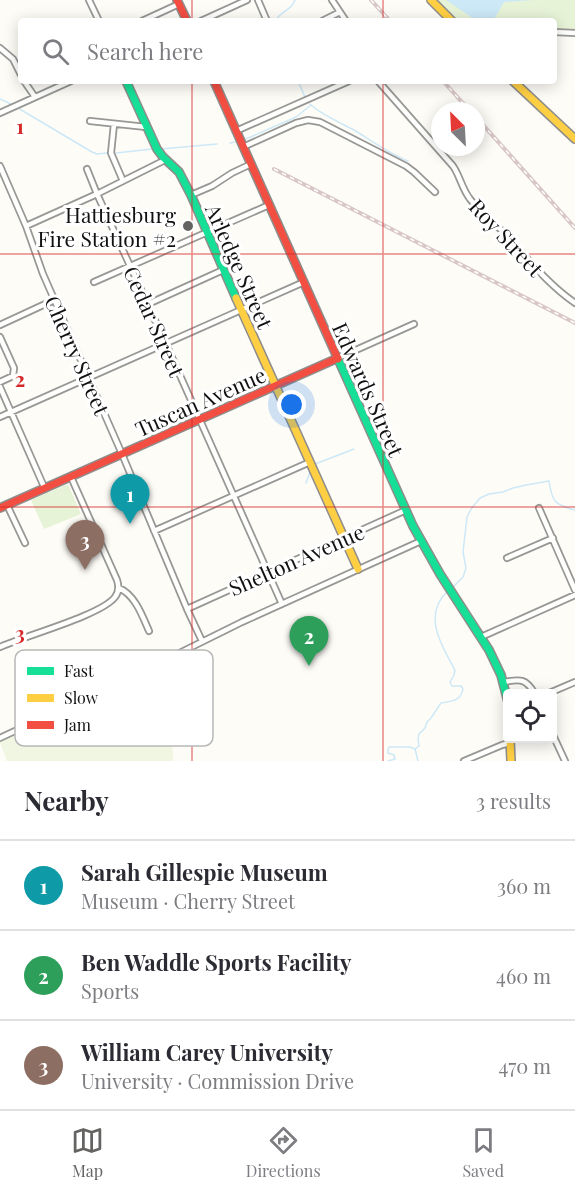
<!DOCTYPE html>
<meta charset="utf-8">
<style>
body{margin:0;font-family:"Playfair Display",serif;background:#f2f2f3;color:#2b2b33}
.controls{position:absolute;right:18px;bottom:18px;display:grid;overflow:hidden;border-radius:6px;box-shadow:0 3px 15px #0003}
.controls button{width:54px;height:54px;display:grid;place-items:center;padding:0;border:0;border-bottom:2px solid #e1e1e2;background:#fff;color:#2b2b33;font:30px sans-serif}
.compass{position:absolute;left:431px;top:102px;width:54px;height:54px;border-radius:50%;background:#fff;box-shadow:0 3px 15px #0003;rotate:336deg}
.you{position:absolute;left:292px;top:405px;width:21px;height:21px;margin:-15px;border:4px solid #fff;border-radius:50%;background:#1a73e8;box-shadow:0 0 0 9px #1a73e833}
.badge{display:grid;place-items:center;width:39px;height:39px;border-radius:50%;background:#646362;color:#fff;font-size:20px;font-weight:700}
.pin{position:absolute;translate:-50% -50px;filter:drop-shadow(0 2px 3px #0008)}
.pin::after{content:'';position:absolute;top:32px;width:21px;height:18px;background:inherit;clip-path:polygon(0 0,100% 0,50% 100%)}
.list{margin:0;padding:0;list-style:none}
h2{display:flex;justify-content:space-between;align-items:center;height:78px;margin:0;padding:0 24px;font-size:26px}
h2 small{font-size:20px;font-weight:400;color:#7c7c81}
.list li{display:grid;grid-template-columns:39px 1fr auto;gap:18px;align-items:center;box-sizing:border-box;height:90px;padding:0 24px;border-top:2px solid #e1e1e2}
.list b{display:block;font-size:22px;white-space:nowrap}
.list p{margin:0;font-size:20px;white-space:nowrap;color:#7c7c81}
.list em{font-size:20px;font-style:normal;color:#7c7c81}
.icon{flex:none;width:33px;height:33px;fill:none;stroke:currentColor;stroke-width:2;stroke-linecap:round;stroke-linejoin:round}
.map{position:relative;flex:none;width:575px;height:761px;overflow:hidden}
.search{position:absolute;background:#fff;box-shadow:0 3px 15px #0003;left:18px;right:18px;top:18px;height:66px;display:flex;align-items:center;gap:15px;box-sizing:border-box;padding:0 21px;border-radius:6px;color:#7c7c81;font-size:22px}
.sheet{height:348px;background:#fff}
nav{display:flex;justify-content:space-around;align-items:center;box-sizing:border-box;height:84px;border-top:2px solid #e1e1e2;background:#fff;font-size:16px;color:#7c7c81}
nav a{display:grid;justify-items:center;gap:3px}
nav .on{color:#646362}
.map>svg:first-child{display:block}
</style>
<div class="map">
<svg width="575" height="761" viewBox="0 0 575 761">
<rect width="100%" height="100%" fill="#fdfcf7"/>
<path fill="#e7f3d7" d="M438,0H575V29H554V21H460L450,13Z
M68,484L81,514L44,529L31,500Z"/>
<path fill="#f0f6e1" d="M145,674L168,717L173,753V761H7L0,742Z"/>
<path fill="#cde8f7" d="M446,0H534L504,2L493,21H477Z"/>
<g fill="none" stroke-linecap="round" stroke-linejoin="round">
<path stroke="#cde8f7" stroke-width="1.5" d="M276,21C279,11 292,11 295,0
M298,81L305,97
M0,99L11,104
M310,104C320,114 341,123 354,130C372,141 388,153 408,161
M18,108L92,152L97,154L107,153
M246,139L296,117L311,105
M230,143L235,142
M161,149L217,144
M116,153L152,149
M315,464L354,449
M306,483L310,472
M452,588L463,577L466,568L463,552L467,517L471,509L480,498L489,494L503,492L513,488L526,485L549,481C552,502 555,505 575,510
M388,761L395,759L394,755L388,753V750L389,747H410L415,749
M418,761L415,749L419,746L418,739L419,734L425,728L427,722L431,718L441,703C452,701 461,701 463,689L461,686H452L450,682L454,675L455,670C441,645 422,614 448,591"/>
<g stroke="#979795" stroke-width="8">
<path id="street" d="M89,0L99,21
M258,0L267,21
M332,0L346,21
M142,21L179,4
M201,21L247,0
M322,21L340,12
M554,32L575,33
M0,48L13,59L21,75
M24,81L35,97
M378,81L453,166C460,176 462,189 470,199C479,211 492,220 502,231C526,256 546,283 575,303
M0,113L71,81
M90,121L146,127
M114,124L111,153L123,181
M236,131L349,81
M243,147L296,123L308,120L320,122L406,166L414,172L435,192
M0,166L26,226L43,274L122,454L187,609L202,641
M87,169L97,194L166,344L282,604
M191,195L212,186L232,173L251,164
M26,226L97,194L165,160
M94,282L269,205
M148,304L223,270
M0,325L54,300
M0,337L14,368L13,376L0,382
M338,358L414,324
M0,387L45,489
M0,417L304,282
M7,505L25,543
M539,508L575,590
M154,531L310,462
M507,558L553,538
M119,588C135,595 142,615 149,631
M187,609L406,510
M481,637L575,595
M0,647C24,636 102,615 115,597C119,592 119,586 117,580L71,477
M504,682C520,679 526,678 535,694
M547,694L575,682
M552,733L565,761
M0,738L135,675L242,622L421,541
M464,761L502,745L510,743"/>
</g>
<g stroke="#8e8d8b" stroke-width="10">
<path id="fast" d="M126,81L157,149L163,157L179,172L191,195L236,298
M338,359L413,526L440,574L489,650L501,675L508,702"/>
</g>
<g stroke="#8e8d8b" stroke-width="10">
<path id="slow" d="M431,0L452,21
M513,81L575,139
M236,298L358,569
M510,738L511,761"/>
</g>
<g stroke="#8e8d8b" stroke-width="10">
<path id="jam" d="M177,0L187,21
M214,81L338,359
M0,508L338,358"/>
</g>
<use href="#street" stroke="#fffffe" stroke-width="4.5"/>
<use href="#fast" stroke="#16e098" stroke-width="7"/>
<use href="#slow" stroke="#ffcf43" stroke-width="7"/>
<use href="#jam" stroke="#f24e42" stroke-width="7"/>
<g stroke="#d9c6c7" stroke-width="4">
<path id="rail" d="M371,0L390,21
M443,81L470,111
M476,117L575,228
M274,169L575,323"/>
</g>
<use href="#rail" stroke="#fff" stroke-width="1.5" stroke-dasharray="4.5" stroke-linecap="butt"/>
</g>
<path fill="none" stroke="#d62828" stroke-width="1.5" stroke-opacity="0.55" d="M192,0V21M383,0V21M192,81V761M383,81V761M0,254H575M0,507H575"/>
<circle fill="#646362" stroke="#fff" stroke-width="2" cx="188" cy="226" r="6"/>
<g text-anchor="middle" dominant-baseline="central" stroke-width="6" stroke-linejoin="round" paint-order="stroke">
<g font-size="21" fill="#111" stroke="#fff" text-anchor="end">
<text x="176" y="214">Hattiesburg<tspan x="176" dy="24">Fire Station #2</tspan></text>
</g>
<g font-size="21" fill="#111" stroke="#fff">
<text transform="translate(507 237) rotate(47)">Roy Street</text>
<text transform="translate(240 266) rotate(66)">Arledge Street</text>
<text transform="translate(155 321) rotate(66)">Cedar Street</text>
<text transform="translate(78 355) rotate(66)">Cherry Street</text>
<text transform="translate(369 389) rotate(66)">Edwards Street</text>
<text transform="translate(200 401) rotate(-24)">Tuscan Avenue</text>
<text transform="translate(296 559) rotate(-24)">Shelton Avenue</text>
</g>
</g>
<rect x="15" y="650" width="198" height="96" rx="9" fill="#fff" stroke="#b8b8b8" stroke-width="1.5"/>
<rect x="27" y="667" width="27" height="8" fill="#16e098"/>
<rect x="27" y="694" width="27" height="8" fill="#ffcf43"/>
<rect x="27" y="721" width="27" height="8" fill="#f24e42"/>
<g font-size="16" fill="#111">
<text x="64" y="677">Fast</text>
<text x="64" y="704">Slow</text>
<text x="64" y="731">Jam</text>
</g>
<g font-size="20" text-anchor="middle" font-weight="bold" fill="#d62828" stroke="#fff" stroke-width="6" stroke-linejoin="round" paint-order="stroke">
<text x="20" y="134">1</text>
<text x="20" y="387">2</text>
<text x="20" y="641">3</text>
</g>
</svg>
<div class="controls">
<button><svg class="icon" aria-label="locate" viewBox="0 0 24 24"><circle cx="12" cy="12" r="6"/><path d="M12 2v4M12 18v4M2 12h4M18 12h4"/></svg></button>
</div>
<svg class="compass" viewBox="-18 -18 36 36"><path d="M0-13l5 13h-10z" fill="#e53935"/><path d="M0 13l5-13h-10z" fill="#7c7c81"/></svg>
<div class="you"></div>
<div class="pin badge" style="left:130px;top:524px;background:#0f9aa8">1</div>
<div class="pin badge" style="left:309px;top:666px;background:#2e9e5b">2</div>
<div class="pin badge" style="left:85px;top:570px;background:#8d6e63">3</div>
<div class="search"><svg class="icon" aria-label="search" viewBox="0 0 24 24"><circle cx="10" cy="10" r="6"/><path d="M15 15l6 6"/></svg>Search here</div>
</div>
<section class="sheet">
<h2>Nearby<small>3 results</small></h2>
<ul class="list">
<li><span class="badge" style="background:#0f9aa8">1</span><div><b>Sarah Gillespie Museum</b><p>Museum · Cherry Street</p></div><em>360 m</em></li>
<li><span class="badge" style="background:#2e9e5b">2</span><div><b>Ben Waddle Sports Facility</b><p>Sports</p></div><em>460 m</em></li>
<li><span class="badge" style="background:#8d6e63">3</span><div><b>William Carey University</b><p>University · Commission Drive</p></div><em>470 m</em></li>
</ul>
</section>
<nav>
<a class="on"><svg class="icon" aria-label="map" viewBox="0 0 24 24"><path d="M3 6l6-2 6 2 6-2v14l-6 2-6-2-6 2zM9 4v14M15 6v14"/></svg>Map</a>
<a><svg class="icon" aria-label="directions" viewBox="0 0 24 24"><path d="M12 3l9 9-9 9-9-9zM9 14v-3h6M13 9l2 2-2 2"/></svg>Directions</a>
<a><svg class="icon" aria-label="saved" viewBox="0 0 24 24"><path d="M7 4h10v16l-5-4-5 4z"/></svg>Saved</a>
</nav>
